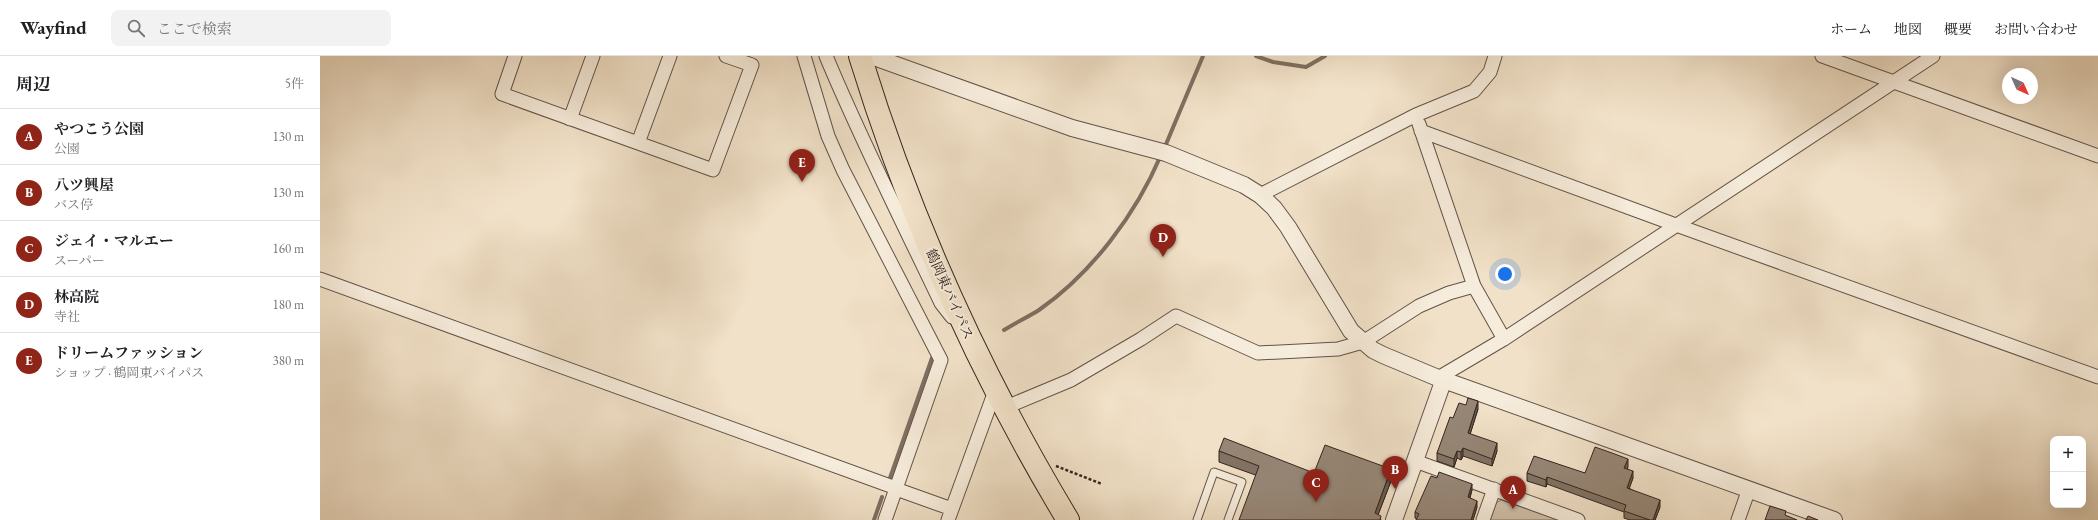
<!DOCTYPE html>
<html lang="ja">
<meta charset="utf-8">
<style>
body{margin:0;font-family:"EB Garamond","Noto Serif JP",serif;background:#f2f2f2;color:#202124}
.controls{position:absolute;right:12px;bottom:12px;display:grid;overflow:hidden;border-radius:8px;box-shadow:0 4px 16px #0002}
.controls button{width:36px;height:36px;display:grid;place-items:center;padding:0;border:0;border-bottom:1px solid #e0e0e0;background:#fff;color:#202124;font:20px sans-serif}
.compass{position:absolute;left:1682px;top:12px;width:36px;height:36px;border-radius:50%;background:#fff;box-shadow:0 4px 16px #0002;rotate:135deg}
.you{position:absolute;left:1185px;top:218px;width:14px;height:14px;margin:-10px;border:3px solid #fff;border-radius:50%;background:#1a73e8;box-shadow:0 0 0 6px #1a73e833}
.badge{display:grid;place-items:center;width:26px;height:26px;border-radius:50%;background:#8f2418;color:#fff;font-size:13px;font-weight:700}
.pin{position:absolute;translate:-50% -33px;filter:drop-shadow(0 1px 2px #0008)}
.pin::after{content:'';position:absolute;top:21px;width:14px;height:12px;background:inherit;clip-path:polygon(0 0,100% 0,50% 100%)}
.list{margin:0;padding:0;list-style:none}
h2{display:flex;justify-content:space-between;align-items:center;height:52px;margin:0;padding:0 16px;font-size:17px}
h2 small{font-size:13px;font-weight:400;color:#757577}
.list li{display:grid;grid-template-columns:26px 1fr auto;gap:12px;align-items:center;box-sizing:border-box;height:56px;padding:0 16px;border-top:1px solid #e0e0e0}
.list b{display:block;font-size:15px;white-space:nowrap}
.list p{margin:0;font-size:13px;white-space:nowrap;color:#757577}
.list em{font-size:13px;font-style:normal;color:#757577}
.icon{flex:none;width:22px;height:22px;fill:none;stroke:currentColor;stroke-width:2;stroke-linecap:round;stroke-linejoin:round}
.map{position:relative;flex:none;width:1778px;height:464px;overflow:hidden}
header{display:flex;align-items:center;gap:24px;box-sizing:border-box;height:56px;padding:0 20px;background:#fff;border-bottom:1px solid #e0e0e0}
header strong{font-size:19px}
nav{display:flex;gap:22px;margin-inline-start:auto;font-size:14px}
.search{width:280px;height:36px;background:#f2f2f2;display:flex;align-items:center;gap:10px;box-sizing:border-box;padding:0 14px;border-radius:8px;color:#757577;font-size:15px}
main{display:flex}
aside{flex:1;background:#fff}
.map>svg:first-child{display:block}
</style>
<header>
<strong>Wayfind</strong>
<div class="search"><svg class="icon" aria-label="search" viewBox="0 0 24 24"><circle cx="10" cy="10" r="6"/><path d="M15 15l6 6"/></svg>ここで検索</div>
<nav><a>ホーム</a><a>地図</a><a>概要</a><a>お問い合わせ</a></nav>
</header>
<main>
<aside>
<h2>周辺<small>5件</small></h2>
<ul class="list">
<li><span class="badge">A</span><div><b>やつこう公園</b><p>公園</p></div><em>130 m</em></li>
<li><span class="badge">B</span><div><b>八ツ興屋</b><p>バス停</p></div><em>130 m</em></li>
<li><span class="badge">C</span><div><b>ジェイ・マルエー</b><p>スーパー</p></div><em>160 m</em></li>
<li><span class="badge">D</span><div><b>林高院</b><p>寺社</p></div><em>180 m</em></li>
<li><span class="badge">E</span><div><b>ドリームファッション</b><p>ショップ · 鶴岡東バイパス</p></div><em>380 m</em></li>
</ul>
</aside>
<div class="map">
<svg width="1778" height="464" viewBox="0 0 1778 464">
<rect width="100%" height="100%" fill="#f1e1c8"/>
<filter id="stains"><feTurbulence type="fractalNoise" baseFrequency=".005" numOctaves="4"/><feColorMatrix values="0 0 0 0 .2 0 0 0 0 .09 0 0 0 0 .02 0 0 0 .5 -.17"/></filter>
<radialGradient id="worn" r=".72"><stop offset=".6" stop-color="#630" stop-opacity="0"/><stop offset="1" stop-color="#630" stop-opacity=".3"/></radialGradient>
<path fill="#d1c1ab" stroke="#827264" d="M1184,442L1234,461L1237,464H1167L1173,449Z"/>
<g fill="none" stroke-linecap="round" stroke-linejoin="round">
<path stroke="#7e6f61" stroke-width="4" d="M936,0L953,6L986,11L1005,0
M844,93L883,0
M684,274C695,267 708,261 719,254C772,217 816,158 841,99
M570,422L612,302
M554,464L562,441"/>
<g stroke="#625348" stroke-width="9">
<path id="service" d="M877,464L894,416L922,426L908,464"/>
</g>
<g stroke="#625348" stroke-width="15">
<path id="minor" d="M195,0L182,38L393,114L432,9L406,0
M484,0L508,80L523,114L621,304L565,464
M506,0C541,84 582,165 621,247L632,261
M1502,0L1778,100
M250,63L273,0
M1099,68L1154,230L1184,283
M1101,75L1356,169L1778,321
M318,87L350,0
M940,139L1096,59L1154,35L1170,16L1175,0
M0,223L576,432
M1118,322L1184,283L1613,0
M684,352L751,324L821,283L856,260L938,297L1018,293L1043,286L1099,250L1129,237L1154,230
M1095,405L1258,464
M576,433L632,453
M628,464L675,335
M1163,464L1174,433
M1418,464L1429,433"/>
</g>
<g stroke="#625348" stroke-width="18">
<path id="tertiary" d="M551,0L752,72L846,97L924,129L940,139L954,152L968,171L1031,275L1053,294L1063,299L1118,322L1514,464
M1074,464L1124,323"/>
</g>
<g stroke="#33241e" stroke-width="24">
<path id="trunk" d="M540,0C590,163 660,318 748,464"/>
</g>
<path stroke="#33241e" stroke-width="2.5" stroke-dasharray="3 2" stroke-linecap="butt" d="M736,410L782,428"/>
<use href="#service" stroke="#f6ecdb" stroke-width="7"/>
<use href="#minor" stroke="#f6ecdb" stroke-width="13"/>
<use href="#tertiary" stroke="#f6ecdb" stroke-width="16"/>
<use href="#trunk" stroke="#f1e1c8" stroke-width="22"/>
</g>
<path fill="#817365" stroke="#33241e" d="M1158,353L1150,378L1177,395L1172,410L1143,400L1141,404L1137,402L1134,411L1117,405V397L1133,362Z
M899,395L994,417L1071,425L1058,459L1061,464L899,406Z
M1308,411L1307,413L1313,422L1309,432L1340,451L1335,464H1310L1304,462V456L1227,428L1226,431L1207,425V417H1265Z
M1152,434L1150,442L1157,451L1153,464H1096L1097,463L1095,462V456Z"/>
<path fill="#695e53" stroke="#33241e" d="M1158,345V353L1148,385V377Z
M1177,387V395L1172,410V403Z
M1143,392V400L1141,404V396Z
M1137,395V402L1134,411V403Z
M1308,403V411L1304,419V412Z
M1071,413V425L1056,464L1055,457Z
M1313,415V422L1307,439V432Z
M1227,421V428L1226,431V424Z
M1152,428V434L1148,447V441Z
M1340,444V451L1335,464H1333Z
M1157,445V451L1153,464H1151Z"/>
<path fill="#968676" stroke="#33241e" d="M1148,342L1158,345L1148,377L1177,387L1172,403L1143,392L1141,396L1137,395L1134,403L1117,397L1130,361L1133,362L1139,347L1146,349Z
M904,382L994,417L1005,389L1071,413L1055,457L1061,460L1060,464H919L939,410L899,395Z
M1275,391L1292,397L1308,403L1304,412L1313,415L1307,432L1340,444L1333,464H1330L1304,455L1306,449L1227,421L1226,424L1207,417L1214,400L1265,417Z
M1119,416L1152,428L1148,441L1157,445L1151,464H1096L1099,458L1095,456L1111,420L1117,422Z
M1450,450L1466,455L1465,459L1477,464H1445Z
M1488,460L1498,464H1486Z"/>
<g text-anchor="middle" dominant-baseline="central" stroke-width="4" stroke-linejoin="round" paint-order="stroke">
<g font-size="14" fill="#33241e" stroke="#f6ecdb">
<text transform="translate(630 238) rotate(66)">鶴岡東バイパス</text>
</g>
</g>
<rect width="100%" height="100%" filter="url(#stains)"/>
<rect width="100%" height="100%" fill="url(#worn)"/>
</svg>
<div class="controls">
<button>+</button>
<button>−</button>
</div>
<svg class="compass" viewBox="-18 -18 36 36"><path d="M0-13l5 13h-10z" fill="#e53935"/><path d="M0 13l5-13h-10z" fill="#757577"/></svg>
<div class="you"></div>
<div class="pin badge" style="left:1193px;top:453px">A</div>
<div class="pin badge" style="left:1075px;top:433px">B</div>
<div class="pin badge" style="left:996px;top:446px">C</div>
<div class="pin badge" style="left:843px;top:201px">D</div>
<div class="pin badge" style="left:482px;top:126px">E</div>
</div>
</main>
